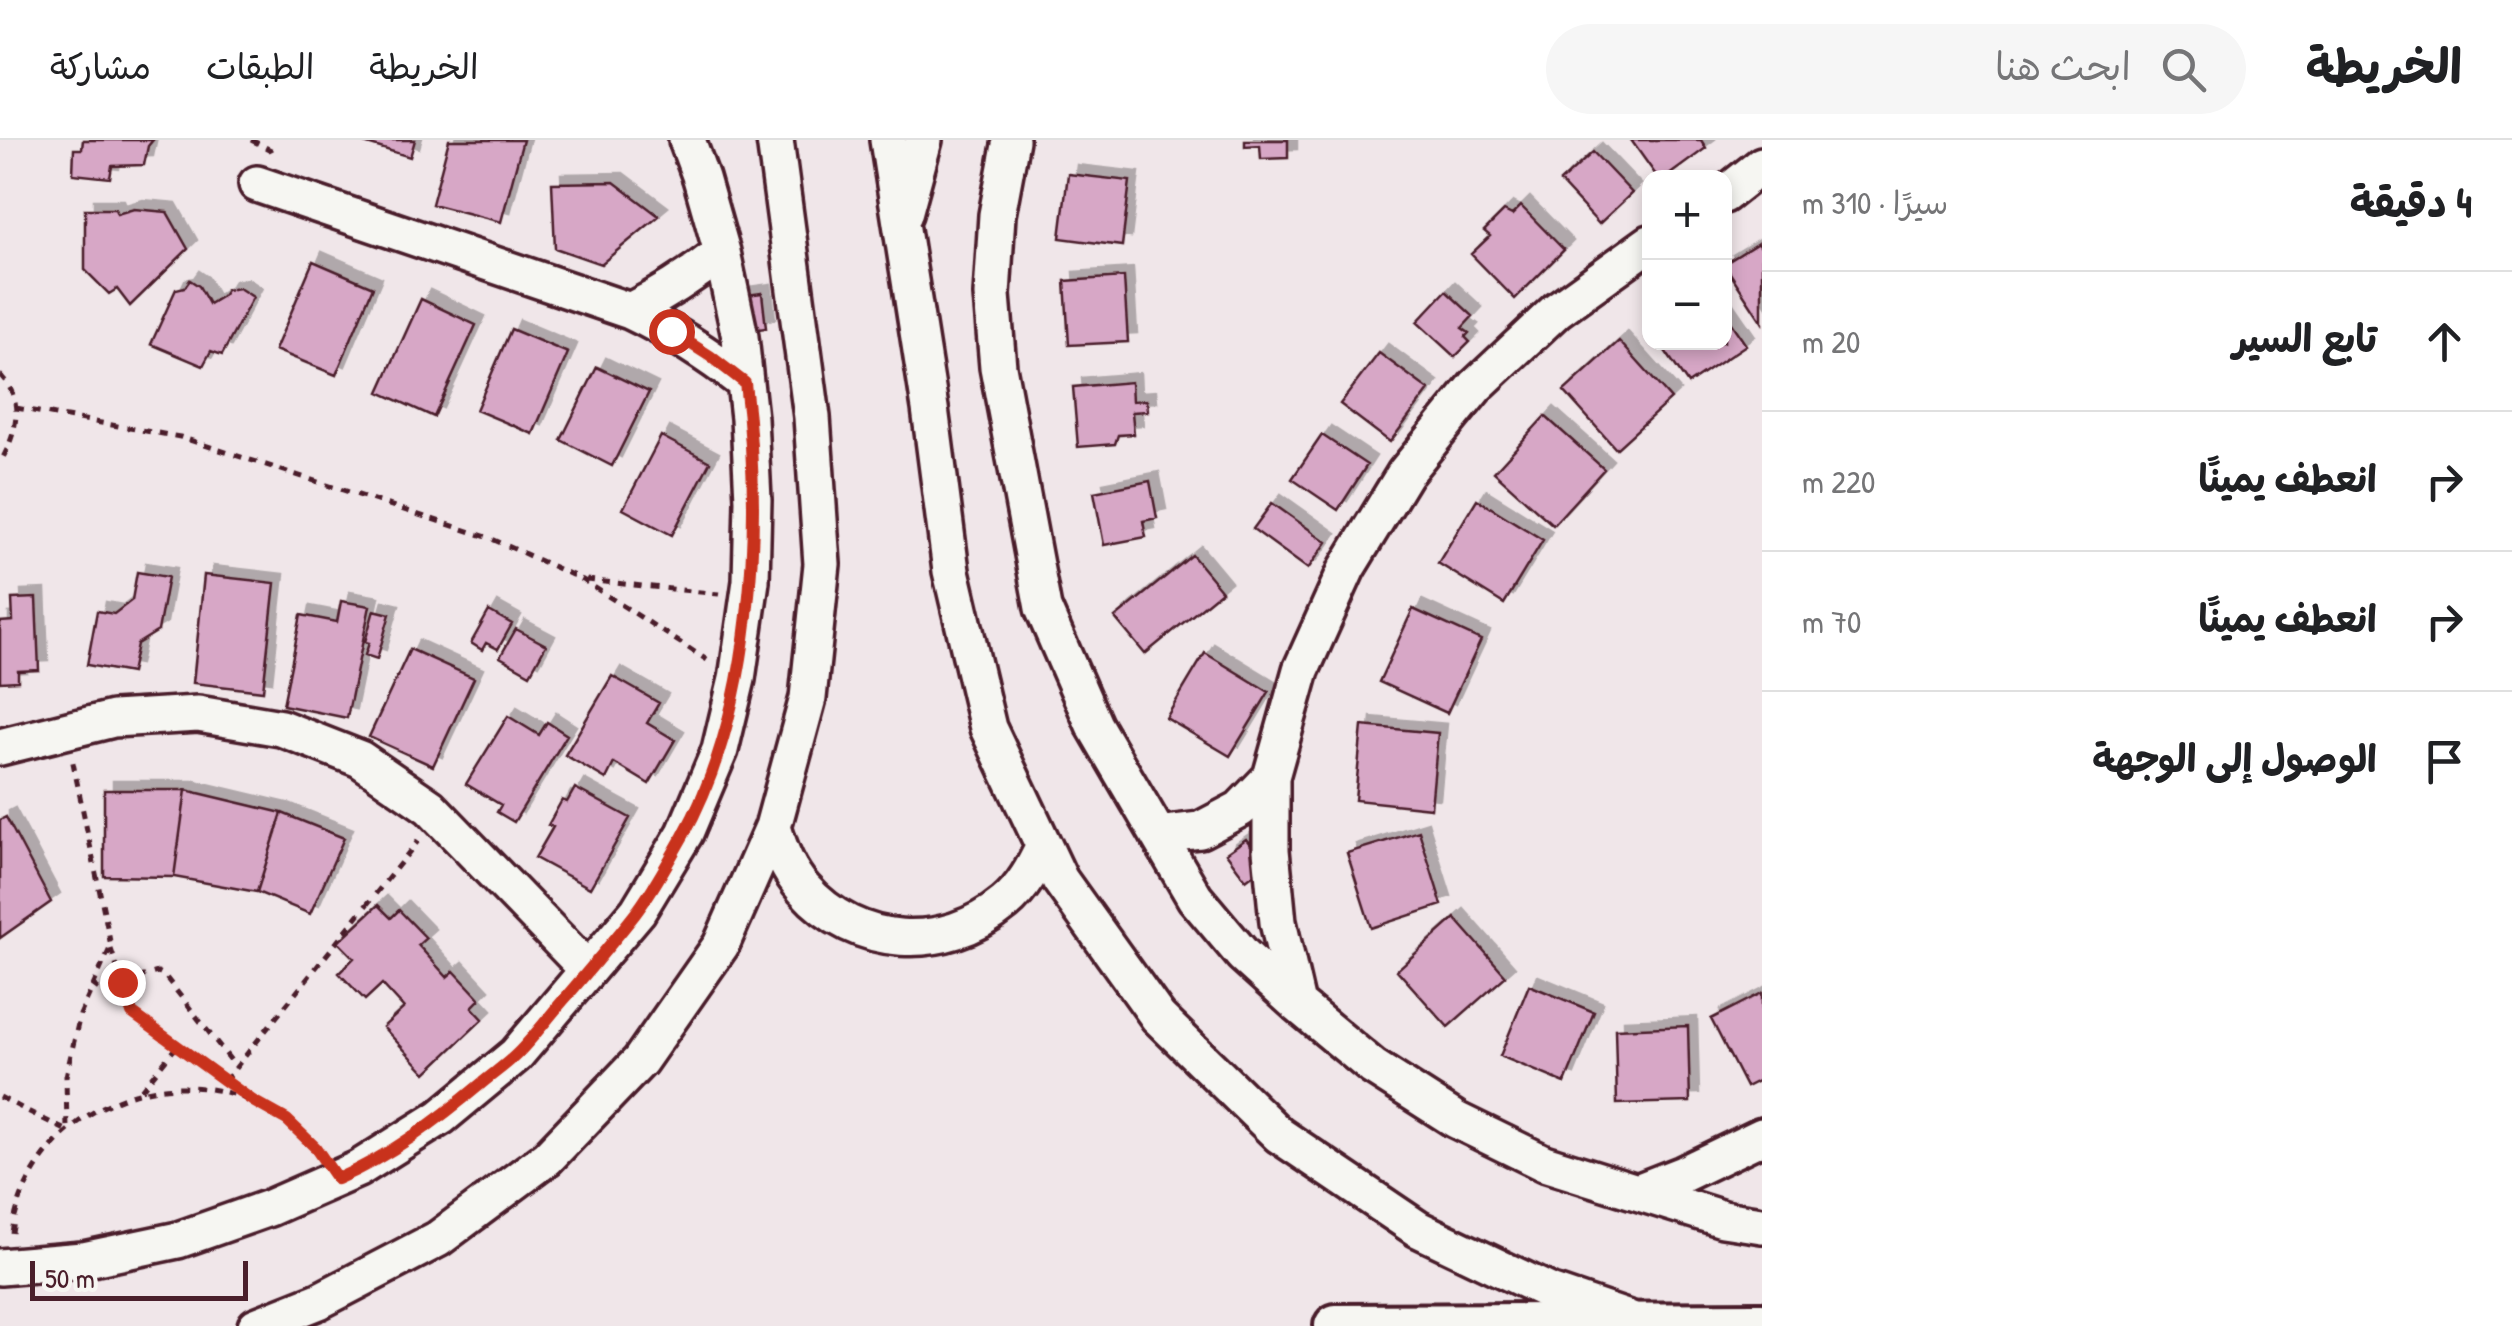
<!DOCTYPE html>
<html lang="ar">
<meta charset="utf-8">
<style>
body{margin:0;font-family:"Patrick Hand","Playpen Sans Arabic",sans-serif;background:#f6f6f6;color:#202124;direction:rtl}
.controls{position:absolute;right:30px;top:30px;display:grid;overflow:hidden;border-radius:20px;box-shadow:0 5px 15px #0003}
.controls button{width:90px;height:90px;display:grid;place-items:center;padding:0;border:0;border-bottom:2px solid #e0e0e0;background:#fff;color:#202124;font:50px sans-serif}
.scale{position:absolute;left:30px;bottom:25px;width:218px;box-sizing:border-box;padding-left:10px;border:5px solid #4a1f2b;border-top:0;font-size:28px;line-height:35px;white-space:nowrap;color:#4a1f2b;-webkit-text-stroke:8px #f6f6f2;paint-order:stroke}
.stop{position:absolute;width:30px;height:30px;margin:-22px;border:8px solid #c8321e;border-radius:50%;background:#fff}
.stop.end{background:#c8321e;border-color:#fff;box-shadow:0 2px 10px #0008}
.list{margin:0;padding:0;list-style:none}
h2{display:flex;justify-content:space-between;align-items:center;height:130px;margin:0;padding:0 40px;font-size:42px}
h2 small{font-size:32px;font-weight:400;color:#757577}
.list li{display:grid;grid-template-columns:65px 1fr auto;gap:30px;align-items:center;box-sizing:border-box;height:140px;padding:0 40px;border-top:2px solid #e0e0e0}
.list b{display:block;font-size:38px;white-space:nowrap}
.list em{font-size:32px;font-style:normal;color:#757577}
.icon{flex:none;width:55px;height:55px;fill:none;stroke:currentColor;stroke-width:2;stroke-linecap:round;stroke-linejoin:round}
.map{position:relative;flex:none;width:1762px;height:1186px;overflow:hidden;direction:ltr}
header{display:flex;align-items:center;gap:60px;box-sizing:border-box;height:140px;padding:0 50px;background:#fff;border-bottom:2px solid #e0e0e0}
header strong{font-size:48px}
nav{display:flex;gap:55px;margin-inline-start:auto;font-size:35px}
.search{width:700px;height:90px;background:#f6f6f6;display:flex;align-items:center;gap:25px;box-sizing:border-box;padding:0 35px;border-radius:55px;color:#757577;font-size:38px}
main{display:flex}
aside{flex:1;background:#fff}
.map>svg:first-child{display:block}
</style>
<header>
<strong>الخريطة</strong>
<div class="search"><svg class="icon" aria-label="search" viewBox="0 0 24 24"><circle cx="10" cy="10" r="6"/><path d="M15 15l6 6"/></svg>ابحث هنا</div>
<nav><a>الخريطة</a><a>الطبقات</a><a>مشاركة</a></nav>
</header>
<main>
<aside>
<h2>4 دقيقة<small>سيرًا · 310 m</small></h2>
<ul class="list">
<li><svg class="icon" aria-label="ahead" viewBox="0 0 24 24"><path d="M12 20V5M6 11l6-6 6 6"/></svg><div><b>تابع السير</b></div><em>20 m</em></li>
<li><svg class="icon" aria-label="right" viewBox="0 0 24 24"><path d="M7 20v-9h11M14 6l5 5-5 5"/></svg><div><b>انعطف يمينًا</b></div><em>220 m</em></li>
<li><svg class="icon" aria-label="right" viewBox="0 0 24 24"><path d="M7 20v-9h11M14 6l5 5-5 5"/></svg><div><b>انعطف يمينًا</b></div><em>70 m</em></li>
<li><svg class="icon" aria-label="arrive" viewBox="0 0 24 24"><path d="M6 21V4h12l-3 4 3 4H6"/></svg><div><b>الوصول إلى الوجهة</b></div></li>
</ul>
</aside>
<div class="map">
<svg width="1762" height="1186" viewBox="0 0 1762 1186">
<defs>
<filter id="shadow"><feDropShadow dx="9" dy="-9" stdDeviation="0" flood-color="#0004"/></filter>
</defs>
<rect width="100%" height="100%" fill="#f0e6e9"/>
<filter id="ink" filterUnits="userSpaceOnUse"><feTurbulence type="fractalNoise" baseFrequency=".01" numOctaves="2"/><feDisplacementMap in="SourceGraphic" scale="20" xChannelSelector="R" yChannelSelector="G"/><feConvolveMatrix kernelMatrix="1 2 1 2 8 2 1 2 1" color-interpolation-filters="sRGB"/></filter>
<g filter="url(#ink)">
<path fill="#d7a7c6" stroke="#4a1f2b" stroke-width="2.5" filter="url(#shadow)" d="M83,0H153L148,6L144,25L112,26L110,38L73,34L74,9H82Z
M354,0H415L410,17Z
M449,0H523L501,82L432,64Z
M1245,0H1288V18L1261,19L1260,5L1245,6Z
M1631,0H1701L1706,8L1665,38H1658Z
M1593,12L1632,53L1599,84L1560,42Z
M1068,34L1130,41L1122,106L1060,98Z
M614,42L659,76L601,124L555,108L552,43Z
M1521,66L1564,110L1515,159L1471,114L1490,96L1484,91L1504,71L1512,75Z
M85,69H115L117,74L134,69L167,72L188,109L130,166L117,149L109,154L85,130Z
M1758,103L1762,109V182L1724,124Z
M313,121L373,147L336,235L275,210Z
M1124,137L1128,202L1069,205L1065,141Z
M190,140L199,146L209,164L222,156L226,150L239,148L253,157L222,215L211,211L203,226L151,204L176,149L185,147Z
M1446,151L1473,176L1462,188L1469,193L1465,197L1470,202L1455,217L1417,182Z
M762,153L766,188L743,191L739,156Z
M421,159L476,185L434,277L379,252Z
M1724,173L1746,205L1688,244L1659,202H1724Z
M511,189L568,213L533,294L476,270Z
M1619,201L1671,259L1616,309L1564,251Z
M1379,213L1429,250L1390,302L1340,264Z
M597,227L649,252L612,326L561,300Z
M1131,242L1132,261L1147,260L1148,271L1132,272L1134,294L1118,295L1115,304L1078,307L1073,247Z
M1545,276L1604,329L1553,385L1494,332Z
M1322,295L1367,325L1338,370L1292,339Z
M661,296L710,322L672,395L623,369Z
M1150,341L1157,378L1143,381L1146,397L1104,405L1094,352Z
M1477,359L1543,400L1504,464L1438,423Z
M1272,363L1327,402L1308,429L1253,389Z
M1192,415L1222,451L1145,514L1115,478Z
M137,432L168,437L158,491L137,504L131,533L87,525L97,471L114,474L132,460Z
M204,435L275,443L263,551L193,543Z
M36,458L39,530L18,531V541L0,542V482L13,481L12,459Z
M341,461L370,466L347,578L283,565L301,475L337,482Z
M1413,469L1481,500L1447,573L1379,542Z
M374,470L390,474L377,519L365,515L369,503L365,502Z
M489,471L512,484L498,509L486,503L482,510L471,503Z
M516,489L546,505L530,534L500,517Z
M410,509L474,538L433,626L369,597Z
M1205,513L1269,552L1230,616L1166,578Z
M612,536L659,563L647,583L675,600L649,644L614,623L606,639L565,615Z
M508,576L539,595L547,582L567,595L514,682L497,672L501,665L466,644Z
M1362,586L1438,593L1431,668L1355,660Z
M575,648L630,678L590,748L535,718L553,687L548,685L562,660L567,662Z
M104,650H186L174,737L104,736Z
M186,650L282,673L257,752L174,737Z
M282,673L344,698L310,774L257,752Z
M6,677L51,762L0,798V680Z
M1419,691L1442,765L1371,788L1347,713Z
M1246,699L1266,725L1246,740L1226,713Z
M378,765L391,778L399,770L426,798L418,805L447,837L454,831L480,859L472,867L483,879L426,933L383,887L404,868L382,844L365,860L339,833L354,818L338,802Z
M1455,778L1506,836L1448,887L1397,830Z
M1529,845L1594,872L1565,943L1500,916Z
M1762,853V939L1746,947L1711,879Z
M1688,886L1690,962L1617,964L1615,889Z"/>
<g fill="none" stroke-linecap="round" stroke-linejoin="round">
<g stroke="#4a1f2b" stroke-width="42">
<path id="minor" d="M888,0L930,268L951,431L988,588L1060,740L1158,877L1279,995L1418,1089L1550,1152L1629,1179
M1011,0L997,75L992,155L998,227L1043,468L1094,585L1195,758L1243,815L1297,864L1373,927L1456,980L1544,1023L1723,1079L1762,1085
M257,44L630,171C672,191 709,215 745,243
M1724,55L1762,25
M904,74L924,0
M630,171C664,154 693,135 722,112
M0,607L113,579L198,574L281,588L360,619L430,667L588,830
M773,687C780,710 788,731 804,749C856,808 944,814 1005,763C1023,748 1034,727 1044,706
M1158,695L1200,690L1240,669L1271,637
M1297,864L1278,782L1271,710V637L1301,530L1347,428L1405,333L1476,246L1557,170L1650,103
M1637,1052L1683,1034L1762,996
M0,1127L83,1120L178,1100L269,1068L358,1029L441,977L516,915L638,771L685,693L720,610L737,539L751,441L753,360L749,278L740,197L722,112L701,38L687,0
M256,1186L319,1161L438,1099L547,1018L640,921L721,805L773,687L808,558L822,424L812,277L775,0"/>
</g>
<g stroke="#4a1f2b" stroke-width="50">
<path id="major" d="M1336,1186L1762,1184"/>
</g>
<path stroke="#4a1f2b" stroke-width="5" stroke-dasharray="8 8" stroke-linecap="butt" d="M251,0L271,10L273,14
M0,235C26,261 16,295 0,323
M16,268L180,297L490,398L583,440L707,520
M586,440L719,454
M111,809L131,870
M122,842L158,832L164,835L236,927
M92,844L248,957
M225,941L418,701
M141,950L177,906
M0,957L67,991L66,936L80,875L111,806L72,618
M12,1093C29,975 164,910 267,969C287,980 307,994 320,1014"/>
<use href="#minor" stroke="#f6f6f2" stroke-width="35"/>
<use href="#major" stroke="#f6f6f2" stroke-width="42"/>
</g>
</g>
<g fill="none" stroke-linecap="round" stroke-linejoin="round" filter="url(#ink)">
<path stroke="#c8321e" stroke-width="12" d="M122,842L132,873L253,961L287,980L315,1007L337,1039C390,1016 438,980 482,943C494,933 507,924 517,914C535,896 550,875 567,856C590,829 613,802 635,774C653,751 668,722 683,696C753,570 763,384 745,243L710,216L671,191"/>
</g>
</svg>
<div class="controls">
<button>+</button>
<button>−</button>
</div>
<div class="scale">50 m</div>
<div class="stop" style="left:671px;top:191px"></div>
<div class="stop end" style="left:122px;top:842px"></div>
</div>
</main>
